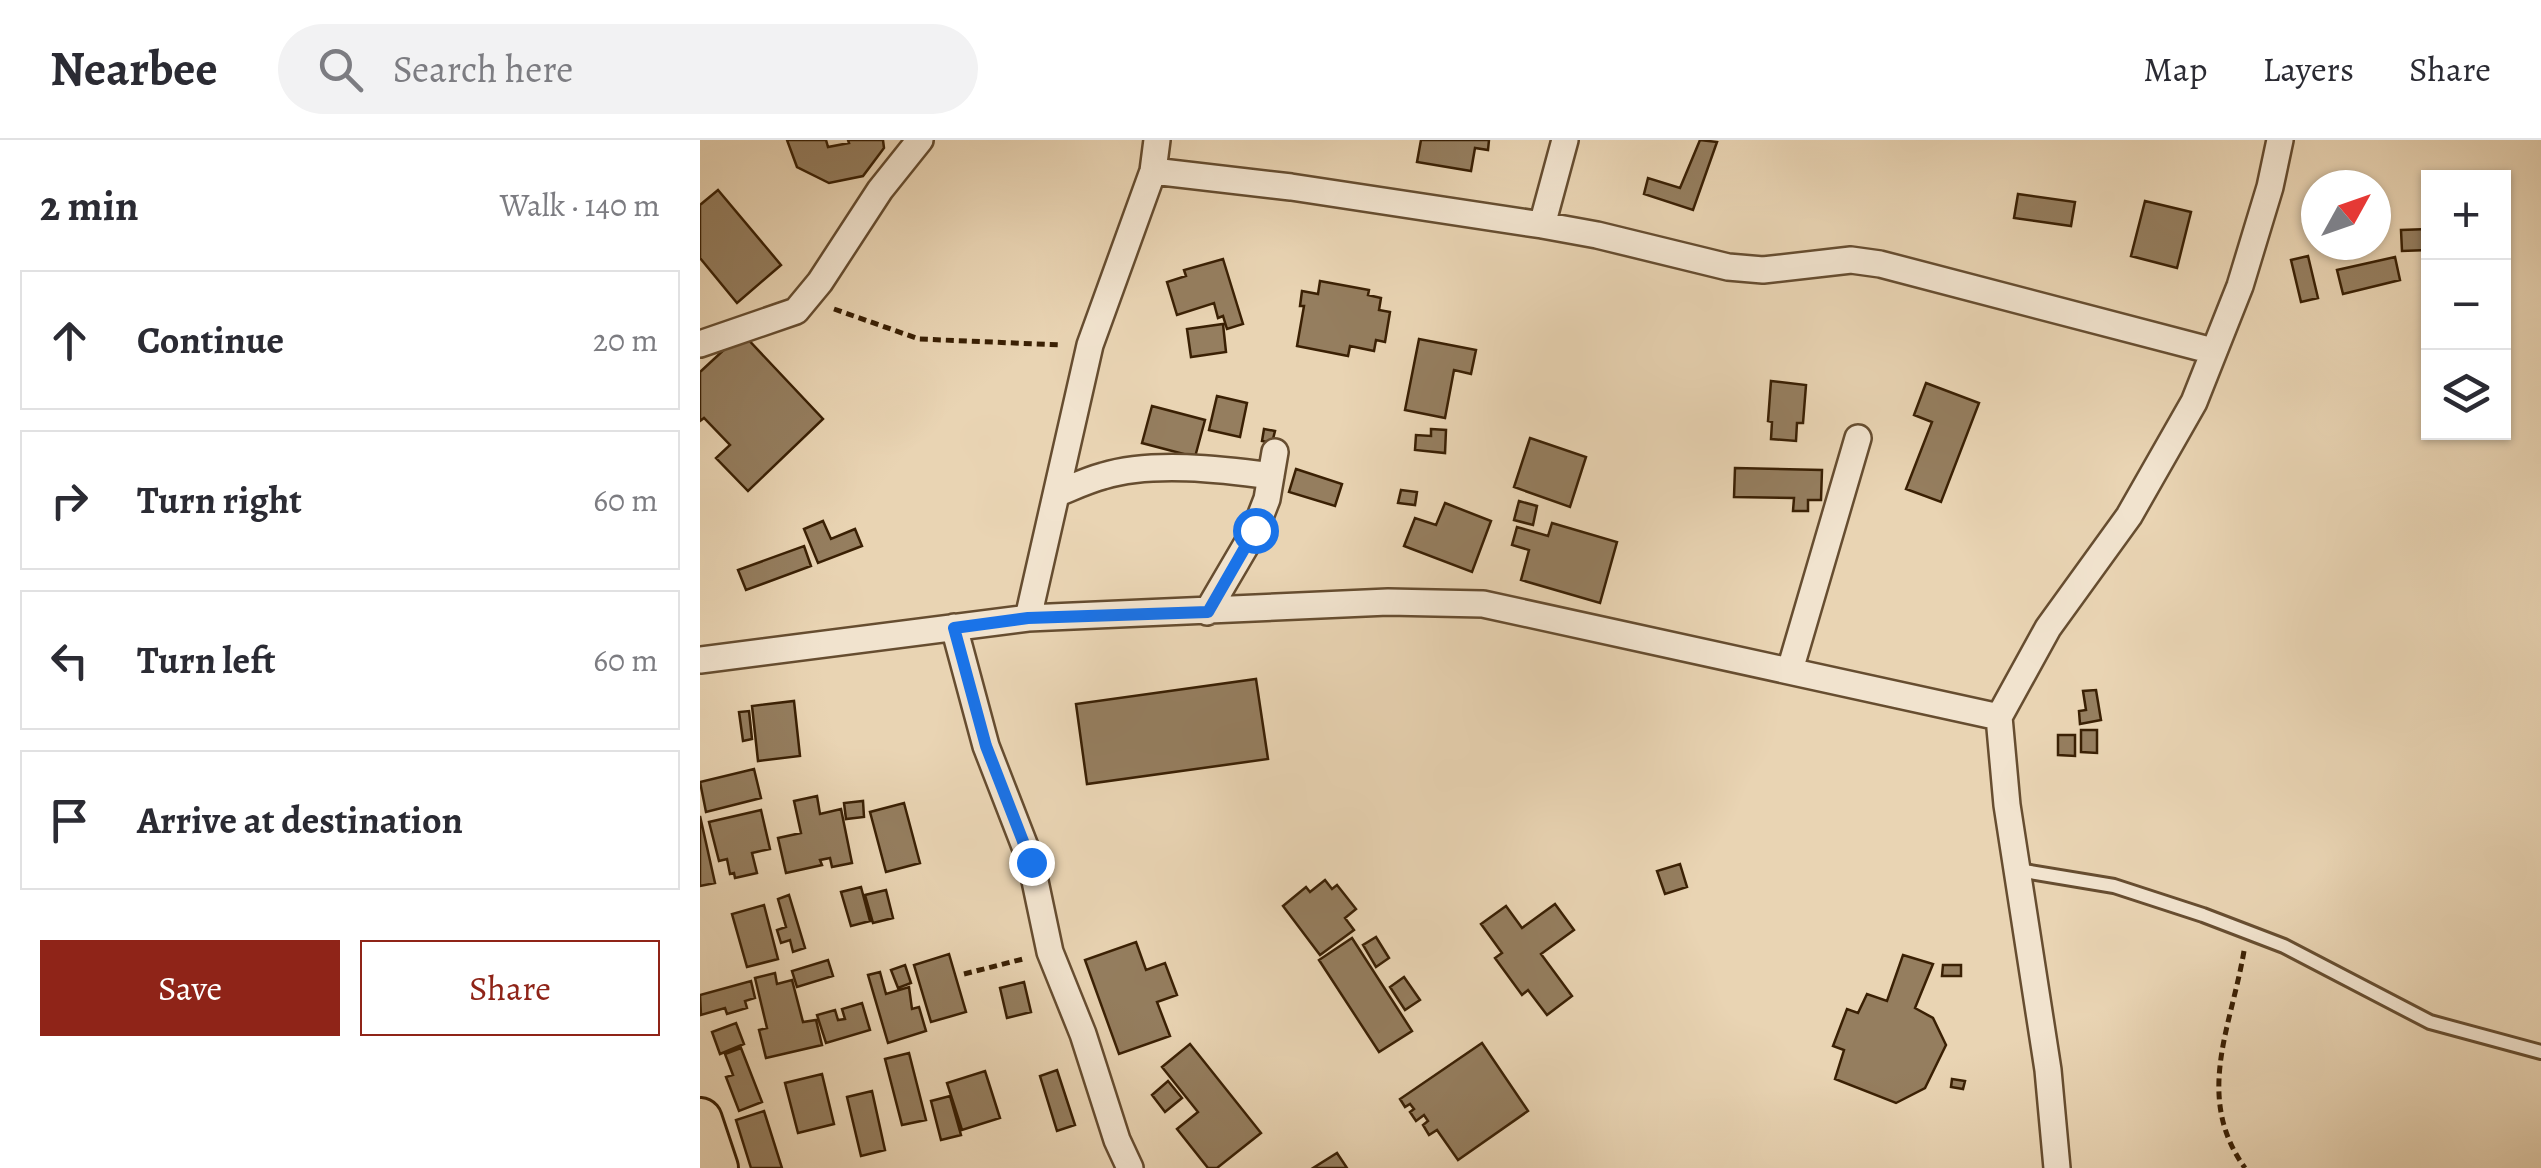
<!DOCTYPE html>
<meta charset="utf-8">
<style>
body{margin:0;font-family:Alegreya,serif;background:#f2f2f3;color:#2b2b33}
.controls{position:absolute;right:30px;top:30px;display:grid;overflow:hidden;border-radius:0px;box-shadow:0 2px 8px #0004}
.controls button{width:90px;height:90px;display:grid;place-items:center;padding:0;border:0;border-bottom:2px solid #e1e1e2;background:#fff;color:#2b2b33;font:50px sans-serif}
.compass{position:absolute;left:1601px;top:30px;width:90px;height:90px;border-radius:50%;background:#fff;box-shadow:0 2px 8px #0004;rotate:50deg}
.stop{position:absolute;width:30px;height:30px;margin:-22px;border:8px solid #1a73e8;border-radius:50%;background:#fff}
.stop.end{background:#1a73e8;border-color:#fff;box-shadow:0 2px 10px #0008}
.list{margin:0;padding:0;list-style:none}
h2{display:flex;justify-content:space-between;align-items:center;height:130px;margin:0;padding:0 40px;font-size:42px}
h2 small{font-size:32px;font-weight:400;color:#7c7c81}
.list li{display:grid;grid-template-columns:65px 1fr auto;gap:30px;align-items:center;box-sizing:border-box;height:140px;margin:0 20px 20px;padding:0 20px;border:2px solid #e1e1e2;border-radius:0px}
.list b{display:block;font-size:38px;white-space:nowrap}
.list em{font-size:32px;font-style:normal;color:#7c7c81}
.actions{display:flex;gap:20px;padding:30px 40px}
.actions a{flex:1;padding:22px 0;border:2px solid #8f2418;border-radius:0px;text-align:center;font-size:35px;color:#8f2418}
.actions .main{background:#8f2418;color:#fff}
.icon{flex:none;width:55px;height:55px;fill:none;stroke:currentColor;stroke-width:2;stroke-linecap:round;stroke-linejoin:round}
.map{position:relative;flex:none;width:1841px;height:1028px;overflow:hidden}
header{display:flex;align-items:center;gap:60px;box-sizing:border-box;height:140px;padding:0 50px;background:#fff;border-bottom:2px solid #e1e1e2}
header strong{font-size:48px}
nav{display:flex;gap:55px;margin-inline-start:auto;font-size:35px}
.search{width:700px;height:90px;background:#f2f2f3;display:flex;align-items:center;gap:25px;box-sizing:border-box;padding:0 35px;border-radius:55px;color:#7c7c81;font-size:38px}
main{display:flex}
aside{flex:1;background:#fff}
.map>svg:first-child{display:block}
</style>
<header>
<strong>Nearbee</strong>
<div class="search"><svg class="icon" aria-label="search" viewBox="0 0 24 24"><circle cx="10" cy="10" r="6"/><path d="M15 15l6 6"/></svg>Search here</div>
<nav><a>Map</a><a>Layers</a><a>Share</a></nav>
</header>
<main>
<aside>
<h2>2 min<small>Walk · 140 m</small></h2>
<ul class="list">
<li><svg class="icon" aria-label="ahead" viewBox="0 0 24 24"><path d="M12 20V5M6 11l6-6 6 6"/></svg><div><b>Continue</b></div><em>20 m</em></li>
<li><svg class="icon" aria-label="right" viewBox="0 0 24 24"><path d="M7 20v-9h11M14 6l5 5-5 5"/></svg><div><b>Turn right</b></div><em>60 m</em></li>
<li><svg class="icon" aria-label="left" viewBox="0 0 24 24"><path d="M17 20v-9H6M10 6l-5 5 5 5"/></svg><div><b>Turn left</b></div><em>60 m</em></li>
<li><svg class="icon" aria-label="arrive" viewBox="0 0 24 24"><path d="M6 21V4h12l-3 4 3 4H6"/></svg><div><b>Arrive at destination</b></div></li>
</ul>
<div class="actions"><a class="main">Save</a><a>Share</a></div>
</aside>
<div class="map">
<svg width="1841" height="1028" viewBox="0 0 1841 1028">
<rect width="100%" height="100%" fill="#e9d4b3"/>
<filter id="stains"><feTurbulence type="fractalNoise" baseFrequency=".002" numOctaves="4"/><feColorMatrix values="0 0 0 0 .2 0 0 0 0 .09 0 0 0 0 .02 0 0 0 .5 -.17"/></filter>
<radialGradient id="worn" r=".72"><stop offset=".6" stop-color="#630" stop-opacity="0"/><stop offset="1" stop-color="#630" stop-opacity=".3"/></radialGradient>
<path fill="#957e5f" stroke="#3a2004" stroke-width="2.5" d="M87,0H126L128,7L149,3L148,0H183L184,8L163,36L129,43L97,27Z
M721,0H789L788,10L775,8L771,31L717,22Z
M1000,0L1017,2L993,70L944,54L948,38L980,48Z
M18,50L81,125L37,163L0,118V65Z
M1318,54L1375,62L1371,86L1314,78Z
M1445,61L1491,72L1477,128L1431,116Z
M1728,89V110L1702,111L1701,90Z
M1608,116L1618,158L1601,162L1591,120Z
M1695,117L1700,140L1643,154L1637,130Z
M523,119L543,184L527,189L523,176L518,178L514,163L477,175L467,142L486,136L484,130Z
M620,141L669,150L668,155L681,158L679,170L690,172L685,202L676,200L674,211L650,206L648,216L597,206L604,166H600L602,151L618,154Z
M523,184L526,212L491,217L487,189Z
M42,193L123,279L48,351L16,318L30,305L4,278L0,281V232Z
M719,199L776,210L771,234L754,230L745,278L705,270Z
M1071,241L1106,245L1103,283H1097L1096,301L1071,299L1072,282L1068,281Z
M1226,243L1279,263L1241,362L1206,349L1232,282L1214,275Z
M517,256L547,263L540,297L509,290Z
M452,266L505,280L495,317L442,303Z
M564,289L575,291L572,303L562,301Z
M731,289L746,290L745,313L715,310L716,295L731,296Z
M830,298L886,317L870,367L814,347Z
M1035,328L1122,330L1121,360H1108V371H1093L1094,358L1034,357Z
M596,329L642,344L635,366L589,352Z
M701,350L717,352L715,365L698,363Z
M819,361L837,366L833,385L814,380Z
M745,363L791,381L772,432L704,406L715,378L736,385Z
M123,381L131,399L155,389L162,406L118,423L104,389Z
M852,383L917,402L900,463L821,440L829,410L812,405L817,387L848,396Z
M104,406L111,426L46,450L38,430Z
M556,539L568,619L387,644L376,564Z
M1396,550L1401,580L1380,584L1379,571L1386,570L1383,551Z
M94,561L100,616L58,621L52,566Z
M49,571L52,599L43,601L39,572Z
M1381,590H1397V613L1381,612Z
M1358,595H1375V616L1358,615Z
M54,629L61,658L6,672L0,642Z
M117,656L120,674L141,669L152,723L132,727L130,718L120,720L122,725L86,733L78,698L101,693L94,661Z
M163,661L164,677L146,679L144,663Z
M204,663L220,723L186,732L170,672Z
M61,670L70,709L52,713L57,733L35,738L34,733L30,734L27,719L19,721L9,682Z
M0,676L15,743L0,746Z
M980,724L987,747L965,754L957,731Z
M625,740L632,749L637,745L656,769L645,778L654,790L620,815L583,766L606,747L610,752Z
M161,747L170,781L151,786L141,752Z
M186,750L193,778L173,783L165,755Z
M89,755L105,808L93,812L90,800L81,803L77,790L86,787L78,759Z
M855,764L874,790L841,814L872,856L847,875L828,850L822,855L795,818L802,813L781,784L806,766L822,788Z
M64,765L78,819L47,827L32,774Z
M676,797L689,818L676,827L663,805Z
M652,798L712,891L679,912L619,820Z
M436,802L446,830L465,823L477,855L457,862L470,896L419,914L385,820Z
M249,814L266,872L231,882L214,825Z
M1203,815L1233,824L1215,868L1233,878L1246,905L1225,948L1196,963L1135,939L1144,910L1133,906L1147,869L1158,873L1167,854L1187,861Z
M128,820L133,836L97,847L92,831Z
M205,825L211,843L198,848L191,830Z
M1243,825H1261V836H1242Z
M180,832L186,854L209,847L212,869L219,867L226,891L188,903L168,835Z
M75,833L77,844L92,840L103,882L116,880L122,905L66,918L59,890L67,888L55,838Z
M704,837L720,860L705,870L690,847Z
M51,841L55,858L45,861L47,868L27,874L25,868L1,875L0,855Z
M324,842L331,872L307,878L300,848Z
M162,863L170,890L126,903L117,875L135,870L138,880L145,879L142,869Z
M36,883L44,904L20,914L12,892Z
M782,903L828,971L758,1020L737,990L729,995L723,985L728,981L724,975L716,981L710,972L714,969L710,964L705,967L700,959Z
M490,904L561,993L517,1028H508L477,989L498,972L462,927Z
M41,908L62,962L39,971L26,937L33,935L25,914Z
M209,913L226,980L202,985L185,919Z
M357,930L375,985L357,991L340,936Z
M285,931L300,978L262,990L247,943Z
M122,934L134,984L98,993L85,943Z
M1252,939L1265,941L1263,949L1251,947Z
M468,941L482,958L465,972L452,955Z
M172,951L185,1010L161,1016L147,957Z
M250,956L261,995L241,1000L231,961Z
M64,971L82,1028H51L36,980Z
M637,1013L647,1028H613Z"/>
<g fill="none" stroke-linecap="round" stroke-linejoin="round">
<g stroke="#664d30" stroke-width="18">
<path id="service" d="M1318,730L1414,746L1503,775L1584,806L1730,882L1841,912"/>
</g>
<g stroke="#664d30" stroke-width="30">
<path id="minor" d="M453,31L591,47L842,85L897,95L1028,127L1063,130L1151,120L1180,124L1513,211
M842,85L865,0
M0,204L96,171L120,142L180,50L220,0
M358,353C373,347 388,340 403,336C452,321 521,329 571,336
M507,472L555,390L567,359L575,312
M328,478L390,205L453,31L457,0
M254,487L286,606L331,722L350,812L383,894L417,1000L430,1028
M0,520L328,478L688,462L783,464L1299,577
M1090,530L1158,298
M1357,1028L1348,930L1307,665L1299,577L1348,488L1429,376L1494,262L1540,146L1570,47L1580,0"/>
</g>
<g stroke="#3a2004" stroke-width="48">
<path id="trunk" d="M0,980L16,1028"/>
</g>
<path stroke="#3a2004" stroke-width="5" stroke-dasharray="8 5" stroke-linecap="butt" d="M134,169L219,199L362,205
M1544,811C1531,888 1494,957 1545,1028
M264,834L323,819"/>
<use href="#service" stroke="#f1e3ce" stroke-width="12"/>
<use href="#minor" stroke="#f1e3ce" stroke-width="25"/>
<use href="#trunk" stroke="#e9d4b3" stroke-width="42"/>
</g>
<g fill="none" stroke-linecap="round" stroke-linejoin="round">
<path stroke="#1a73e8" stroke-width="12" d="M331,722L286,606L254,488L328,478L508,472L555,390"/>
</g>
<rect width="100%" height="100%" filter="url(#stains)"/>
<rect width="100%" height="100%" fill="url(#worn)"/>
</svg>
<div class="controls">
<button>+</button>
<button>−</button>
<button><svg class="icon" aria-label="layers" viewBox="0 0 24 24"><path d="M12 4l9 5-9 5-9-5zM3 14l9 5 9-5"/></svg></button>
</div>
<svg class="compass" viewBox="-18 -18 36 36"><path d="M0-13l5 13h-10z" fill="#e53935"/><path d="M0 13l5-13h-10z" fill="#7c7c81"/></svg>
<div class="stop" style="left:555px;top:390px"></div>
<div class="stop end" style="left:331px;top:722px"></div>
</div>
</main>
